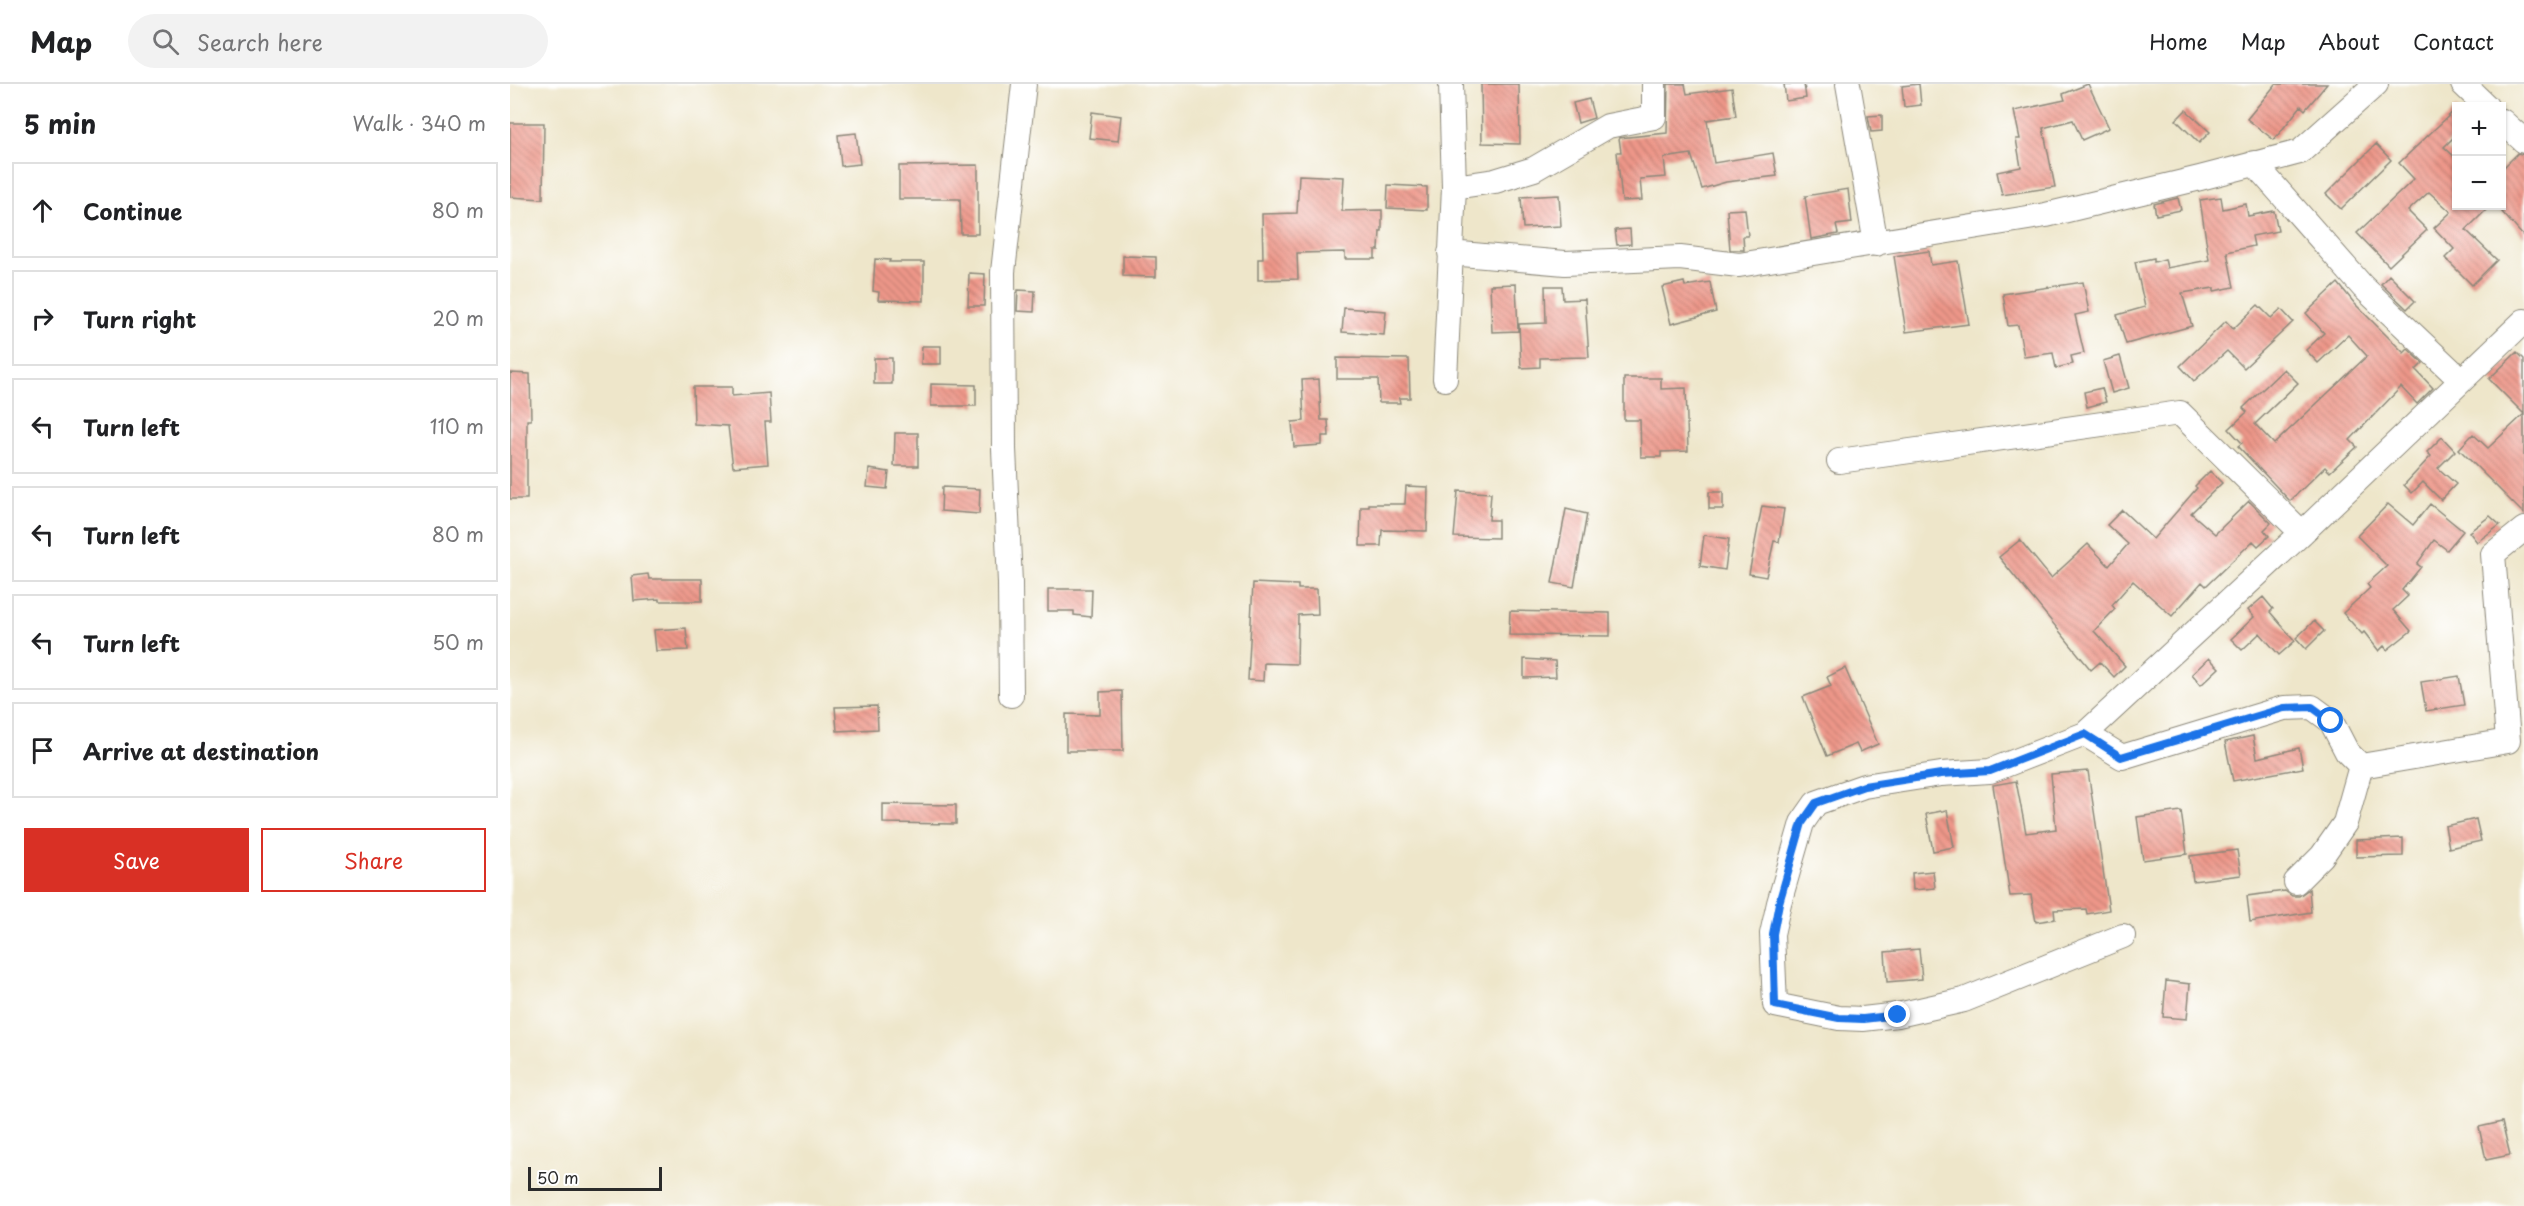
<!DOCTYPE html>
<meta charset="utf-8">
<style>
body{margin:0;font-family:"Playpen Sans",sans-serif;background:#f2f2f2;color:#202124}
.controls{position:absolute;right:18px;top:18px;display:grid;overflow:hidden;border-radius:0px;box-shadow:0 2px 4px #0004}
.controls button{width:54px;height:54px;display:grid;place-items:center;padding:0;border:0;border-bottom:2px solid #e0e0e0;background:#fff;color:#202124;font:30px sans-serif}
.scale{position:absolute;left:18px;bottom:15px;width:134px;box-sizing:border-box;padding-left:6px;border:3px solid #2b2b2b;border-top:0;font-size:16px;line-height:21px;white-space:nowrap;color:#2b2b2b;-webkit-text-stroke:4px #fff;paint-order:stroke}
.stop{position:absolute;width:18px;height:18px;margin:-14px;border:4px solid #1a73e8;border-radius:50%;background:#fff}
.stop.end{background:#1a73e8;border-color:#fff;box-shadow:0 2px 6px #0008}
.list{margin:0;padding:0;list-style:none}
h2{display:flex;justify-content:space-between;align-items:center;height:78px;margin:0;padding:0 24px;font-size:26px}
h2 small{font-size:20px;font-weight:400;color:#757577}
.list li{display:grid;grid-template-columns:39px 1fr auto;gap:18px;align-items:center;box-sizing:border-box;height:96px;margin:0 12px 12px;padding:0 12px;border:2px solid #e0e0e0;border-radius:0px}
.list b{display:block;font-size:22px;white-space:nowrap}
.list em{font-size:20px;font-style:normal;color:#757577}
.actions{display:flex;gap:12px;padding:18px 24px}
.actions a{flex:1;padding:14px 0;border:2px solid #d93025;border-radius:0px;text-align:center;font-size:21px;color:#d93025}
.actions .main{background:#d93025;color:#fff}
.icon{flex:none;width:33px;height:33px;fill:none;stroke:currentColor;stroke-width:2;stroke-linecap:round;stroke-linejoin:round}
.map{position:relative;flex:none;width:2014px;height:1122px;overflow:hidden}
header{display:flex;align-items:center;gap:36px;box-sizing:border-box;height:84px;padding:0 30px;background:#fff;border-bottom:2px solid #e0e0e0}
header strong{font-size:28px}
nav{display:flex;gap:33px;margin-inline-start:auto;font-size:21px}
.search{width:420px;height:54px;background:#f2f2f2;display:flex;align-items:center;gap:15px;box-sizing:border-box;padding:0 21px;border-radius:33px;color:#757577;font-size:22px}
main{display:flex}
aside{flex:1;background:#fff}
.map>svg:first-child{display:block}
</style>
<header>
<strong>Map</strong>
<div class="search"><svg class="icon" aria-label="search" viewBox="0 0 24 24"><circle cx="10" cy="10" r="6"/><path d="M15 15l6 6"/></svg>Search here</div>
<nav><a>Home</a><a>Map</a><a>About</a><a>Contact</a></nav>
</header>
<main>
<aside>
<h2>5 min<small>Walk · 340 m</small></h2>
<ul class="list">
<li><svg class="icon" aria-label="ahead" viewBox="0 0 24 24"><path d="M12 20V5M6 11l6-6 6 6"/></svg><div><b>Continue</b></div><em>80 m</em></li>
<li><svg class="icon" aria-label="right" viewBox="0 0 24 24"><path d="M7 20v-9h11M14 6l5 5-5 5"/></svg><div><b>Turn right</b></div><em>20 m</em></li>
<li><svg class="icon" aria-label="left" viewBox="0 0 24 24"><path d="M17 20v-9H6M10 6l-5 5 5 5"/></svg><div><b>Turn left</b></div><em>110 m</em></li>
<li><svg class="icon" aria-label="left" viewBox="0 0 24 24"><path d="M17 20v-9H6M10 6l-5 5 5 5"/></svg><div><b>Turn left</b></div><em>80 m</em></li>
<li><svg class="icon" aria-label="left" viewBox="0 0 24 24"><path d="M17 20v-9H6M10 6l-5 5 5 5"/></svg><div><b>Turn left</b></div><em>50 m</em></li>
<li><svg class="icon" aria-label="arrive" viewBox="0 0 24 24"><path d="M6 21V4h12l-3 4 3 4H6"/></svg><div><b>Arrive at destination</b></div></li>
</ul>
<div class="actions"><a class="main">Save</a><a>Share</a></div>
</aside>
<div class="map">
<svg width="2014" height="1122" viewBox="0 0 2014 1122">
<defs>
<pattern id="building-back-hatch" width="6" height="6" patternUnits="userSpaceOnUse" patternTransform="scale(1.5)"><rect width="6" height="6" fill="#ee9789"/><path d="M-1 5l2 2M0 0l6 6M5-1l2 2" fill="none" stroke="#c17b70"/></pattern>
</defs>
<rect width="100%" height="100%" fill="#fff"/>
<filter id="ink" filterUnits="userSpaceOnUse"><feTurbulence type="fractalNoise" baseFrequency=".0167" numOctaves="2"/><feDisplacementMap in="SourceGraphic" scale="12" xChannelSelector="R" yChannelSelector="G"/><feConvolveMatrix kernelMatrix="1 2 1 2 8 2 1 2 1" color-interpolation-filters="sRGB"/></filter>
<filter id="wash" filterUnits="userSpaceOnUse"><feTurbulence type="fractalNoise" baseFrequency=".008" numOctaves="4" result="noise"/><feDisplacementMap in="SourceGraphic" scale="24" xChannelSelector="R" yChannelSelector="G"/><feGaussianBlur stdDeviation="1.35" result="paint"/><feColorMatrix in="noise" values="0 0 0 0 0 0 0 0 0 0 0 0 0 0 0 0 0 1.4 0 .05"/><feComposite in="paint" operator="in"/></filter>
<g filter="url(#wash)">
<rect width="100%" height="100%" fill="#eee6ca"/>
<g id="blocks">
<path fill="url(#building-back-hatch)" d="M971,0H1009L1010,60L972,59Z
M1158,0H1175L1177,10L1222,4L1226,32L1197,36L1204,79L1263,69L1267,92L1216,98L1192,105L1181,70L1154,74L1156,93L1130,95L1132,116L1112,117L1107,68H1111L1109,54L1157,49Z
M1274,0H1294L1296,14L1276,17Z
M1409,0L1411,21L1394,23L1392,2Z
M1578,0L1599,44L1572,56L1563,36L1533,44L1545,103L1492,111L1487,88L1511,83L1506,55H1510L1504,27L1555,16L1553,10Z
M1766,0H1817L1795,26L1791,22L1764,56L1737,35Z
M1079,15L1084,34L1068,39L1063,19Z
M1947,24V50L1934,63L1947,75V122H1980L1956,146L1987,176L1962,201L1935,174L1944,165L1924,144L1941,128L1919,108L1898,127L1917,146L1879,182L1847,149L1904,95L1889,79Z
M1676,26L1700,48L1689,59L1666,36Z
M582,28L611,32L608,57L579,54Z
M1372,31V47L1361,48L1358,32Z
M0,39H34L33,115L0,113Z
M346,49L350,80L331,82L328,51Z
M1866,60L1881,76L1831,125L1816,110Z
M2008,69L2014,71V153L1992,128V85Z
M468,81V150H451L450,115H389V82Z
M789,91L834,93L832,127L872,126V147H870L869,166H865V175H835V168L787,169L788,195L748,196V175H753L752,130L787,129Z
M878,101L917,103V126L877,124Z
M1338,105L1342,139L1326,141L1328,150L1301,155L1295,112Z
M1049,111L1051,142L1013,144L1011,113Z
M1711,113L1713,125L1736,120L1738,132L1764,127L1768,147L1742,152L1744,162L1717,168L1724,203L1704,207V204L1672,209L1682,242L1616,260L1607,231L1635,223L1625,178L1644,174V178L1655,175L1657,184L1699,176L1690,116Z
M1668,114L1671,126L1646,131L1644,120Z
M1235,125L1238,152H1233L1234,166H1220L1217,126Z
M1120,145L1121,160L1107,161L1105,146Z
M1419,167L1421,181L1448,177L1459,240L1396,248L1384,172Z
M613,172L646,173V193L613,192Z
M365,175L380,176L379,178H414V217L368,216L369,208L363,207Z
M459,189L475,190L474,222H458Z
M1879,191L1905,217L1897,225L1871,200Z
M1174,198L1175,202L1200,198L1206,228L1161,240L1152,203Z
M1573,198L1579,228L1565,231L1574,269L1561,272L1563,280L1546,284L1543,269L1514,273L1508,241L1498,242L1493,210Z
M1828,199L1845,220L1894,269L1898,265L1913,279L1906,286L1923,304L1907,320L1891,303L1840,356L1847,363L1820,388L1815,383L1780,417L1728,362L1732,359L1719,345L1737,328L1733,324L1774,285L1788,299L1745,340L1764,360L1857,272L1838,251L1808,279L1796,266L1814,249L1796,229Z
M1006,200L1008,247L982,248L980,201Z
M1035,202H1052L1053,216L1075,215L1079,273L1030,274V283L1011,284L1009,240L1036,239Z
M508,206L525,207L524,228L507,227Z
M1748,221L1761,234L1771,225L1783,238L1734,284L1717,267L1684,297L1670,282L1716,237L1723,245Z
M834,224L876,227L874,251L832,248Z
M412,262H431V280H411Z
M2007,268L2014,275V430L1949,365L1963,350L1978,364L2014,330L1979,295Z
M1610,272L1619,304L1602,309L1593,277Z
M364,274H382V300H364Z
M827,274L899,275L900,314H889L890,319H869L868,295H827Z
M0,289L20,290L21,336H17V415H0Z
M1114,294H1151V305L1176,304L1178,367L1151,368V373H1131L1130,336H1114Z
M809,295L811,336H818L819,352H812V361L784,363L782,338L794,337L792,296Z
M421,300L466,301V322H421Z
M183,303H222V312L259,309L261,338H255L258,380L223,383L218,342L184,340Z
M1592,304L1596,318L1577,323L1574,308Z
M385,349H408V382H384Z
M1932,353L1945,367L1928,384L1946,400L1931,416L1913,398L1902,409L1894,401L1921,372L1917,368Z
M359,385L379,388L377,405L357,403Z
M1700,387L1712,399L1681,429L1705,450L1739,417L1761,439L1754,446L1759,452L1748,462L1743,457L1696,502L1692,498L1662,532L1623,497L1602,521L1605,525L1584,547L1615,582L1604,593L1590,578L1581,586L1489,473L1510,456L1541,494L1578,460L1599,482L1618,460L1597,441L1612,426L1643,455L1687,404L1685,402Z
M896,402L918,403L917,447L872,446L871,462H850L851,423H859V420H895Z
M432,403L470,405L469,430L431,427Z
M948,407L981,409L979,436H988V454L944,453Z
M1199,408H1213V425H1199Z
M1878,420L1903,441L1920,420L1953,447L1937,466L1924,456L1907,480L1911,483L1892,506L1898,512L1883,526L1901,547L1877,566L1874,562L1869,567L1854,548L1852,550L1833,529L1860,504L1857,500L1877,482L1847,452Z
M1252,422L1274,425L1269,458L1264,457L1256,493L1239,490Z
M1056,425L1077,430L1064,503L1042,499Z
M1980,432L1990,441L1967,458L1959,448Z
M1194,451L1219,455L1215,486L1190,482Z
M138,490L139,495H192V517H149V515L124,517L122,492Z
M743,499L788,501V505H807L808,530L788,531L787,580L754,579L753,597L738,596Z
M538,505H582L581,533L564,531V527H538Z
M1753,513L1763,525L1760,528L1785,557L1769,571L1750,549L1732,566L1721,555L1744,533L1738,526Z
M1000,527L1100,529V552L999,551Z
M1804,537L1814,547L1796,565L1786,554Z
M176,544L178,566L146,567L144,546Z
M1699,574L1709,584L1691,601L1682,590Z
M1014,575L1045,577L1046,593L1014,594Z
M1335,584L1368,660L1350,668L1346,660L1317,672L1293,613L1321,602L1317,593Z
M1949,592L1954,621L1916,627L1911,598Z
M612,607L613,667H556V630L590,631V608Z
M367,622L368,645L327,647L325,623Z
M1743,652L1747,674L1789,664L1793,684L1723,697L1715,658Z
M1578,687L1599,826L1577,830L1576,825L1544,826L1545,835L1526,838L1521,811L1500,812L1483,701L1506,697L1516,749L1546,745L1541,690Z
M373,720L446,721V740L373,739Z
M1437,726L1444,763L1423,767L1416,730Z
M1671,727L1677,770L1633,776L1627,733Z
M1966,735L1971,757L1939,764L1935,742Z
M1893,754V772L1846,773V756Z
M1727,766L1731,791L1683,797L1680,772Z
M1423,787L1425,804L1403,806L1402,789Z
M1799,805L1801,828L1740,838L1737,812L1775,807L1782,812H1789Z
M1409,865L1412,895L1377,898L1375,868Z
M1656,897L1680,900L1677,935L1653,933Z
M1992,1038L2000,1071L1976,1076L1969,1043Z"/>
</g>
</g>
<g filter="url(#ink)">
<use href="#blocks" fill-opacity="0" stroke="#8c887a" stroke-width="1.5"/>
<g fill="none" stroke-linecap="round" stroke-linejoin="round">
<g stroke="#8c887a" stroke-width="26">
<path id="minor" d="M1338,0L1366,160
M1953,0L1976,22
M1992,37L2014,57
M1744,79L1853,203L1951,296
M944,103L985,97L1024,85L1098,42L1144,33V0
M940,169L1055,179L1170,174L1229,181L1536,131L1690,94L1790,68L1866,0
M935,295L944,103L941,0
M1329,377L1670,329L1792,449
M501,611L500,499L494,365L493,188L514,0
M1575,650L1612,673L1774,624L1802,623L1821,637L1837,668L1851,682L1998,657L1983,470L2014,445
M1786,798L1812,772L1835,739L1851,682
M1613,852L1454,916L1388,931L1353,935L1329,934L1265,921L1262,850L1269,819L1292,739L1306,719L1354,702L1431,690L1480,687L1575,650L1792,449L2014,237"/>
</g>
<use href="#minor" stroke="#fff" stroke-width="24"/>
</g>
</g>
<g fill="none" stroke-linecap="round" stroke-linejoin="round" filter="url(#ink)">
<path stroke="#1a73e8" stroke-width="8" d="M1388,931L1353,935L1329,934L1265,921L1263,850L1269,819L1292,739L1306,719L1354,702L1431,690L1480,687L1575,650L1611,673L1774,624L1802,623L1821,637"/>
</g>
</svg>
<div class="controls">
<button>+</button>
<button>−</button>
</div>
<div class="scale">50 m</div>
<div class="stop" style="left:1821px;top:637px"></div>
<div class="stop end" style="left:1388px;top:931px"></div>
</div>
</main>
